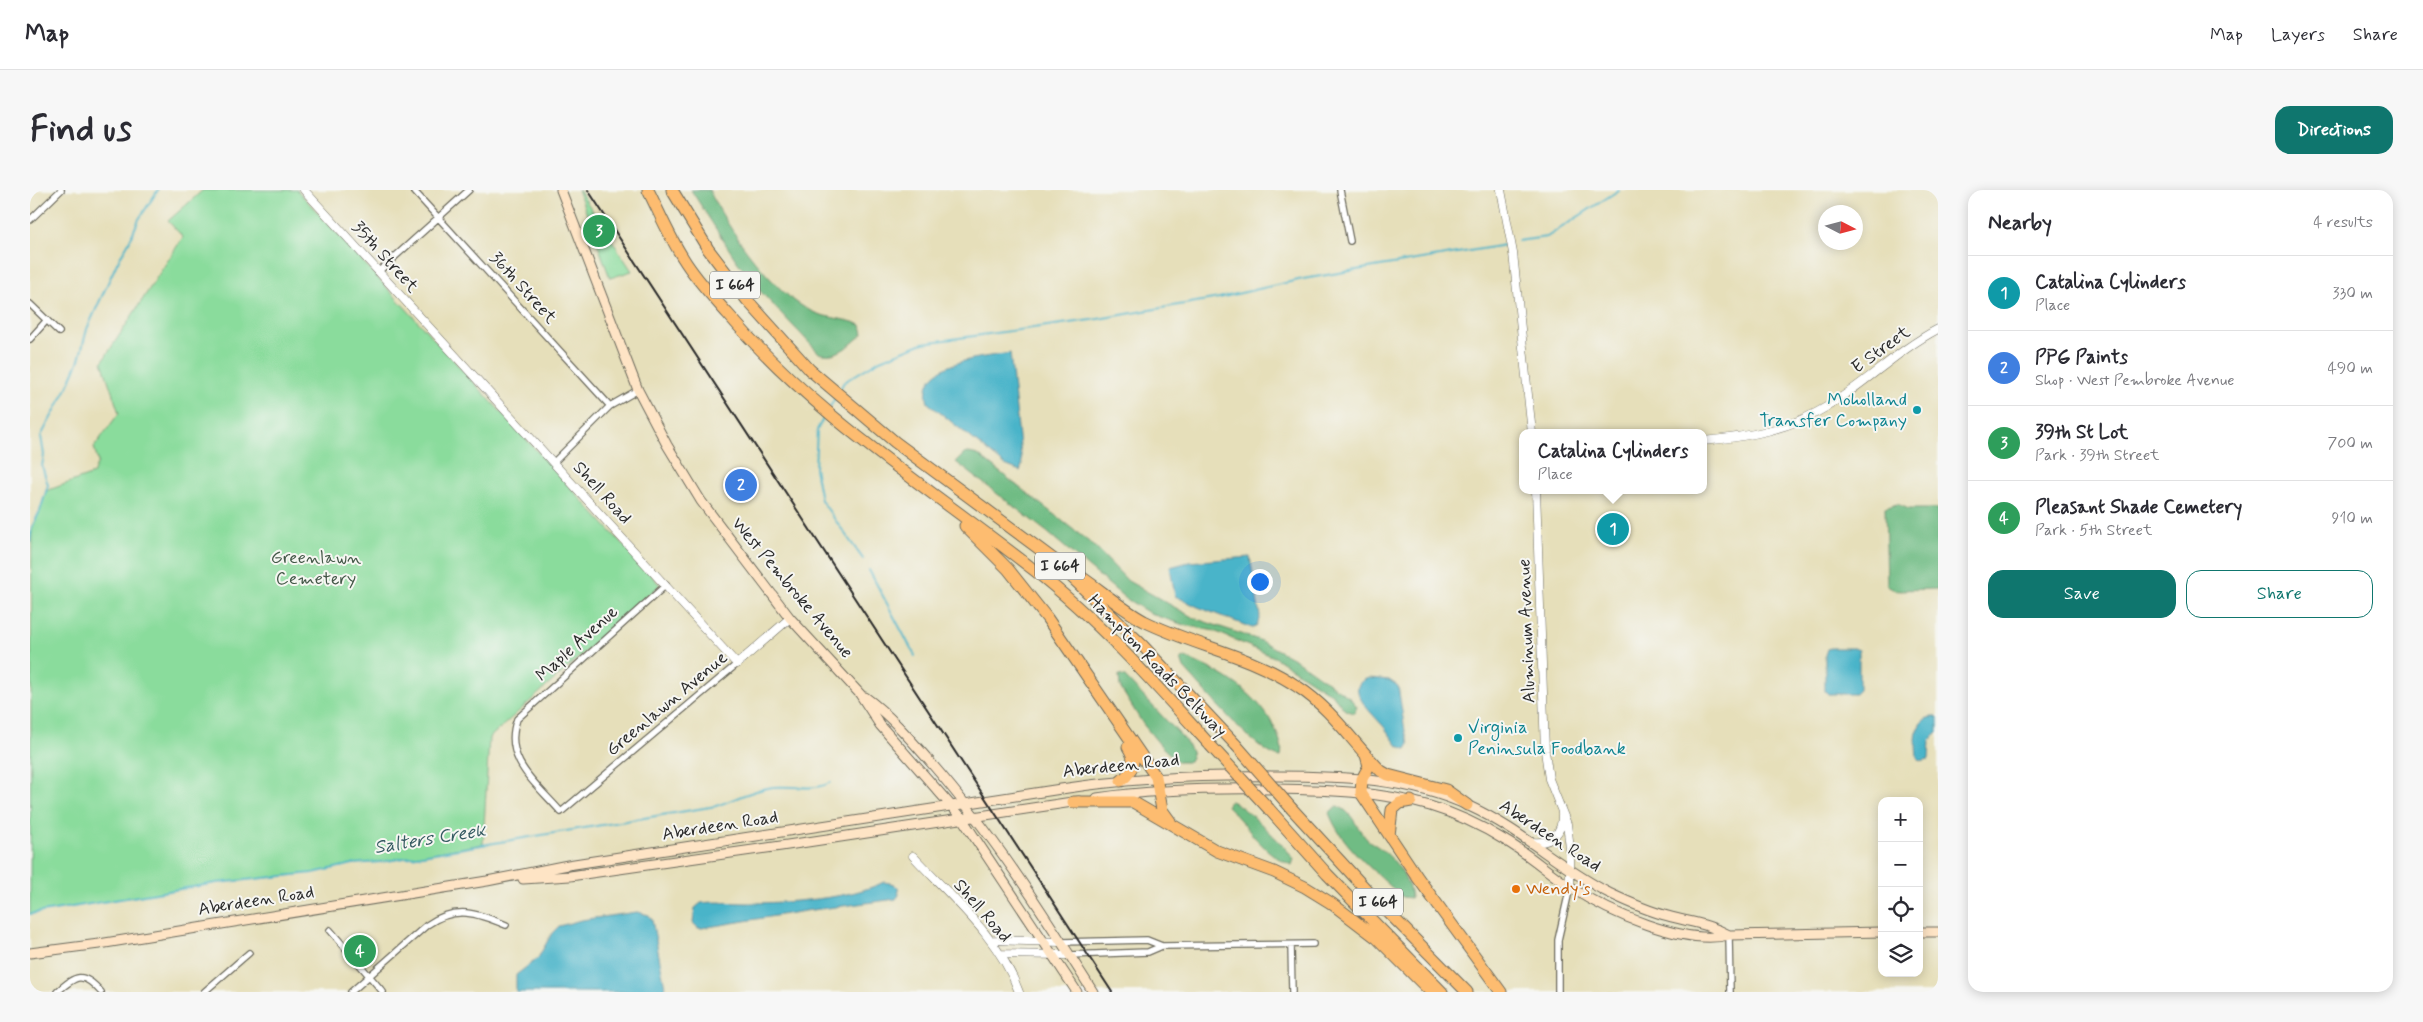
<!DOCTYPE html>
<meta charset="utf-8">
<style>
body{margin:0;font-family:Mynerve,sans-serif;background:#f7f7f7;color:#2b2b33}
.controls{position:absolute;right:15px;bottom:15px;display:grid;overflow:hidden;border-radius:10px;box-shadow:0 2px 12px #0003}
.controls button{width:45px;height:45px;display:grid;place-items:center;padding:0;border:0;border-bottom:1px solid #e1e1e2;background:#fff;color:#2b2b33;font:25px sans-serif}
.compass{position:absolute;left:1788px;top:15px;width:45px;height:45px;border-radius:50%;background:#fff;box-shadow:0 2px 12px #0003;rotate:96deg}
.you{position:absolute;left:1229px;top:391px;width:18px;height:18px;margin:-12px;border:4px solid #fff;border-radius:50%;background:#1a73e8;box-shadow:0 0 0 8px #1a73e833}
.badge{display:grid;place-items:center;width:32px;height:32px;border-radius:50%;background:#0f766e;color:#fff;font-size:16px;font-weight:700}
.pin{position:absolute;translate:-50% -50%;border:2px solid #fff;box-shadow:0 1px 5px #0006}
.popup{position:absolute;left:1489px;top:239px;width:188px;height:65px;box-sizing:border-box;display:grid;place-content:center;border-radius:10px;background:#fff;filter:drop-shadow(0 1px 4px #0005);font-size:16px;white-space:nowrap;color:#7c7c81}
.popup b{font-size:19px;color:#2b2b33}
.popup::after{content:'';position:absolute;left:50%;top:100%;margin-left:-10px;border:10px solid transparent;border-top-color:#fff}
.list{margin:0;padding:0;list-style:none}
h2{display:flex;justify-content:space-between;align-items:center;height:65px;margin:0;padding:0 20px;font-size:21px}
h2 small{font-size:16px;font-weight:400;color:#7c7c81}
.list li{display:grid;grid-template-columns:32px 1fr auto;gap:15px;align-items:center;box-sizing:border-box;height:75px;padding:0 20px;border-top:1px solid #e1e1e2}
.list b{display:block;font-size:19px;white-space:nowrap}
.list p{margin:0;font-size:16px;white-space:nowrap;color:#7c7c81}
.list em{font-size:16px;font-style:normal;color:#7c7c81}
.actions{display:flex;gap:10px;padding:15px 20px}
.actions a{flex:1;padding:11px 0;border:1px solid #0f766e;border-radius:15px;text-align:center;font-size:18px;color:#0f766e}
.actions .main{background:#0f766e;color:#fff}
.icon{flex:none;width:28px;height:28px;fill:none;stroke:currentColor;stroke-width:2;stroke-linecap:round;stroke-linejoin:round}
.map{position:relative;flex:none;width:1908px;height:802px;overflow:hidden;border-radius:15px}
header{display:flex;align-items:center;gap:30px;box-sizing:border-box;height:70px;padding:0 25px;background:#fff;border-bottom:1px solid #e1e1e2}
header strong{font-size:24px}
nav{display:flex;gap:28px;margin-inline-start:auto;font-size:18px}
.intro{display:flex;align-items:center;justify-content:space-between;box-sizing:border-box;height:120px;padding:0 30px}
h1{margin:0;font-size:35px}
.button{padding:12px 22px;border-radius:15px;background:#0f766e;color:#fff;font-size:18px;font-weight:700}
main{display:flex;gap:30px;padding:0 30px}
aside{flex:1;background:#fff;border-radius:15px;box-shadow:0 2px 12px #0003}
.map>svg:first-child{display:block}
</style>
<header>
<strong>Map</strong>
<nav><a>Map</a><a>Layers</a><a>Share</a></nav>
</header>
<div class="intro"><h1>Find us</h1><a class="button">Directions</a></div>
<main>
<div class="map">
<svg width="1908" height="802" viewBox="0 0 1908 802">
<rect width="100%" height="100%" fill="#f6f6f2"/>
<filter id="ink" filterUnits="userSpaceOnUse"><feTurbulence type="fractalNoise" baseFrequency=".02" numOctaves="2"/><feDisplacementMap in="SourceGraphic" scale="10" xChannelSelector="R" yChannelSelector="G"/><feConvolveMatrix kernelMatrix="1 2 1 2 8 2 1 2 1" color-interpolation-filters="sRGB"/></filter>
<filter id="wash" filterUnits="userSpaceOnUse"><feTurbulence type="fractalNoise" baseFrequency=".0096" numOctaves="4" result="noise"/><feDisplacementMap in="SourceGraphic" scale="20" xChannelSelector="R" yChannelSelector="G"/><feGaussianBlur stdDeviation="1.12" result="paint"/><feColorMatrix in="noise" values="0 0 0 0 0 0 0 0 0 0 0 0 0 0 0 0 0 1.4 0 .05"/><feComposite in="paint" operator="in"/></filter>
<g filter="url(#wash)">
<rect width="100%" height="100%" fill="#e6dfba"/>
<path fill="#8adc9c" stroke="#5a8464" d="M173,0H267L630,395L459,548L453,654L351,672L323,674L283,683L187,693L0,724L2,337L10,321L16,301L63,284L68,272L64,257L89,223L72,172L153,47L138,31Z
M548,0H549L602,81L580,88Z"/>
<path fill="#6fbc84" stroke="#4d7458" d="M661,0H679C697,38 744,105 783,122C799,129 816,128 831,135L833,144C820,155 806,169 789,163L730,101L706,70Z
M939,263L948,265L1063,355L1098,391L1164,428L1229,450L1266,470L1320,508L1327,517L1324,523L1315,520L1303,505L1244,467L1184,441L1154,435L1121,424L1095,408L1017,342L926,272L934,264Z
M1867,314L1879,319H1908V399L1866,400L1857,395L1855,318Z
M1156,468C1192,482 1230,504 1246,541C1250,551 1253,557 1251,567C1229,566 1172,497 1154,478L1151,469Z
M1089,485L1095,487L1154,549L1161,561L1162,569L1159,572H1148L1131,556L1113,534L1090,497Z
M1200,611C1211,612 1257,658 1264,669L1262,675C1232,664 1219,637 1197,616Z
M1307,616C1322,621 1325,635 1335,647C1339,652 1346,655 1351,659C1365,669 1380,690 1381,708L1372,707C1346,682 1312,657 1299,623Z"/>
<path fill="#4ab4c9" stroke="#3a707a" d="M980,163L992,275L990,281L975,275L898,213C886,171 952,168 980,163Z
M1220,367L1230,426L1227,435L1222,438L1168,417L1145,406L1140,377L1159,372Z
M1801,458H1824L1829,460V500L1825,504H1798L1795,501V465L1797,459Z
M1339,488L1359,490L1368,496L1375,541L1379,554L1376,559L1368,556C1363,550 1359,543 1354,537C1345,526 1310,496 1339,488Z
M1908,527V543L1900,550L1899,569L1890,571L1887,567C1885,549 1884,525 1908,527Z
M854,692L864,694L868,698L869,705L866,709L775,721L672,738H668L663,733L665,718L671,713C686,711 702,713 717,713C756,713 820,709 854,692Z
M607,722L619,725L622,730L636,802H486V785L508,768L522,743L529,736L551,730Z"/>
<g fill="none" stroke-linecap="round" stroke-linejoin="round">
<path stroke="#4ab4c9" stroke-width="2" d="M1487,51L1517,47L1589,0
M810,199L814,192L850,170L893,153L1068,129L1189,108L1273,89L1475,55
M800,217L805,208
M795,225L787,240L785,278L791,310L833,369
M0,351L2,337L10,321L18,295L12,276L14,265L11,246L36,200L49,170L57,139L87,73L99,52L109,29L128,0
M839,380L885,466
M0,724L187,693L283,683L323,674L351,672L686,616C705,609 722,600 743,597C761,595 785,602 801,592"/>
</g>
</g>
<g filter="url(#ink)">
<g fill="none" stroke-linecap="round" stroke-linejoin="round">
<g stroke="#6c6a5d" stroke-width="8">
<path id="minor" d="M383,0L580,216
M1310,0L1320,51
M0,30L31,0
M348,82L439,0
M0,114L29,142
M0,149L17,130
M524,272L580,216L608,200
M636,395L487,529C472,570 507,594 531,622L707,474
M300,740L353,802
M1699,745L1700,802
M1031,752L1117,750L1132,756L1283,754
M1261,755L1262,802
M1039,765L1118,762L1132,756
M27,802C46,785 53,781 71,802
M174,802L219,763
M321,802L397,735C426,715 447,723 476,735
M1528,802V750L1540,697"/>
</g>
<g stroke="#6c6a5d" stroke-width="9">
<path id="tertiary" d="M274,0L707,474L760,428
M1471,0L1483,63L1502,243
M1673,251C1717,247 1759,240 1798,216C1836,193 1868,160 1908,139
M1506,300L1515,561L1519,589L1537,634L1540,658V697
M1503,652C1522,654 1533,643 1532,623
M883,666C921,707 970,748 989,802
M960,750L1031,752
M970,764L1039,765"/>
</g>
<g stroke="#6c6a5d" stroke-width="11">
<path id="secondary" d="M531,0L608,200L637,255L671,311L760,428L830,504L850,535L931,627L1047,802
M835,507C861,526 881,550 902,574C963,644 1014,724 1063,802
M1067,608C1126,599 1184,598 1244,599C1297,600 1349,601 1400,616C1427,624 1452,636 1476,651C1498,664 1518,682 1540,697C1578,722 1653,756 1699,745L1852,742
M493,689L540,686L751,656L1049,611
M1889,742H1908
M0,763L69,754L457,691L538,675L1031,599C1104,588 1171,585 1245,586C1312,586 1379,588 1441,617C1491,640 1530,678 1579,703C1598,712 1618,721 1638,726C1659,732 1680,734 1699,745"/>
</g>
<g stroke="#6c6a5d" stroke-width="13">
<path id="motorway" d="M618,0C629,22 639,46 653,68C665,88 682,106 698,124C788,229 897,296 1004,380C1069,431 1125,494 1180,555
M642,0L678,59L717,110L780,180L865,252L1023,369L1113,456L1206,555
M935,336L978,379L1017,428L1126,587L1132,620L1140,631
M1042,381C1067,396 1088,417 1114,431C1164,456 1221,465 1268,497C1302,519 1323,553 1351,581L1358,585L1416,600L1437,615
M1336,565L1339,576L1332,589L1331,603L1388,688L1471,802
M1091,591C1104,581 1107,571 1098,557
M1043,612H1103L1187,661L1244,682L1275,697L1301,713L1347,748L1401,802
M1239,619L1297,684L1412,802
M1262,619L1344,708L1437,802
M1359,645L1362,620L1370,613L1381,611"/>
</g>
<use href="#minor" stroke="#fff" stroke-width="5.5"/>
<use href="#tertiary" stroke="#fff" stroke-width="8"/>
<use href="#secondary" stroke="#fee4c5" stroke-width="9"/>
<use href="#motorway" stroke="#fdbc6f" stroke-width="11"/>
<path stroke="#2b2b2b" stroke-width="2" d="M558,0L1082,802"/>
<g stroke="#6c6a5d" stroke-width="13" stroke-linecap="butt">
<path id="motorway-bridge" d="M1180,555L1239,619
M1206,555L1262,619"/>
</g>
<use href="#motorway-bridge" stroke="#fdbc6f" stroke-width="11"/>
</g>
</g>
<g fill="#0f9aa8" stroke="#f6f6f2" stroke-width="2">
<circle cx="1887" cy="220" r="5"/>
<circle cx="1428" cy="548" r="5"/>
</g>
<circle fill="#e8710a" stroke="#f6f6f2" stroke-width="2" cx="1486" cy="699" r="5"/>
<g text-anchor="middle" dominant-baseline="central" stroke-width="4" stroke-linejoin="round" paint-order="stroke">
<g fill="#f6f6f2" stroke="#686867" stroke-width="1">
<rect x="680" y="81.5" width="50" height="27" rx="4"/>
<rect x="1005" y="362.5" width="50" height="27" rx="4"/>
<rect x="1323" y="698.5" width="50" height="27" rx="4"/>
</g>
<g font-size="16" font-weight="bold" fill="#2b2b2b">
<text x="705" y="95">I 664</text>
<text x="1030" y="376">I 664</text>
<text x="1348" y="712">I 664</text>
</g>
<g font-size="18" fill="#2b2b2b" stroke="#f6f6f2">
<text transform="translate(355 67) rotate(48)">35th Street</text>
<text transform="translate(493 98) rotate(48)">36th Street</text>
<text transform="translate(1851 160) rotate(-36)">E Street</text>
<text transform="translate(572 303) rotate(48)">Shell Road</text>
<text transform="translate(762 398) rotate(50)">West Pembroke Avenue</text>
<text transform="translate(1497 441) rotate(-92)">Aluminum Avenue</text>
<text transform="translate(547 454) rotate(-42)">Maple Avenue</text>
<text transform="translate(1127 476) rotate(46)">Hampton Roads Beltway</text>
<text transform="translate(637 514) rotate(-40)">Greenlawn Avenue</text>
<text transform="translate(1091 576) rotate(-6)">Aberdeen Road</text>
<text transform="translate(690 636) rotate(-9)">Aberdeen Road</text>
<text transform="translate(1520 646) rotate(33)">Aberdeen Road</text>
<text transform="translate(226 711) rotate(-9)">Aberdeen Road</text>
<text transform="translate(952 721) rotate(49)">Shell Road</text>
</g>
<g font-size="18" fill="#0d838f" stroke="#f6f6f2" text-anchor="end">
<text x="1877" y="210">Moholland<tspan x="1877" dy="21">Transfer Company</tspan></text>
<text x="1438" y="538" text-anchor="start">Virginia<tspan x="1438" dy="21">Peninsula Foodbank</tspan></text>
</g>
<g font-size="18" fill="#435747" stroke="#f6f6f2">
<text x="286" y="368">Greenlawn<tspan x="286" dy="21">Cemetery</tspan></text>
</g>
<g font-size="18" fill="#c56008" stroke="#f6f6f2" text-anchor="start">
<text x="1496" y="699">Wendy's</text>
</g>
<g font-size="19" font-style="italic" fill="#365b62" stroke="#f6f6f2">
<text transform="translate(400 649) rotate(-9)">Salters Creek</text>
</g>
</g>
</svg>
<div class="controls">
<button>+</button>
<button>−</button>
<button><svg class="icon" aria-label="locate" viewBox="0 0 24 24"><circle cx="12" cy="12" r="6"/><path d="M12 2v4M12 18v4M2 12h4M18 12h4"/></svg></button>
<button><svg class="icon" aria-label="layers" viewBox="0 0 24 24"><path d="M12 4l9 5-9 5-9-5zM3 14l9 5 9-5"/></svg></button>
</div>
<svg class="compass" viewBox="-18 -18 36 36"><path d="M0-13l5 13h-10z" fill="#e53935"/><path d="M0 13l5-13h-10z" fill="#7c7c81"/></svg>
<div class="you"></div>
<div class="pin badge" style="left:1583px;top:339px;background:#0f9aa8">1</div>
<div class="popup"><b>Catalina Cylinders</b>Place</div>
<div class="pin badge" style="left:711px;top:295px;background:#3f7fe0">2</div>
<div class="pin badge" style="left:569px;top:41px;background:#2e9e5b">3</div>
<div class="pin badge" style="left:330px;top:761px;background:#2e9e5b">4</div>
</div>
<aside>
<h2>Nearby<small>4 results</small></h2>
<ul class="list">
<li><span class="badge" style="background:#0f9aa8">1</span><div><b>Catalina Cylinders</b><p>Place</p></div><em>330 m</em></li>
<li><span class="badge" style="background:#3f7fe0">2</span><div><b>PPG Paints</b><p>Shop · West Pembroke Avenue</p></div><em>490 m</em></li>
<li><span class="badge" style="background:#2e9e5b">3</span><div><b>39th St Lot</b><p>Park · 39th Street</p></div><em>700 m</em></li>
<li><span class="badge" style="background:#2e9e5b">4</span><div><b>Pleasant Shade Cemetery</b><p>Park · 5th Street</p></div><em>910 m</em></li>
</ul>
<div class="actions"><a class="main">Save</a><a>Share</a></div>
</aside>
</main>
